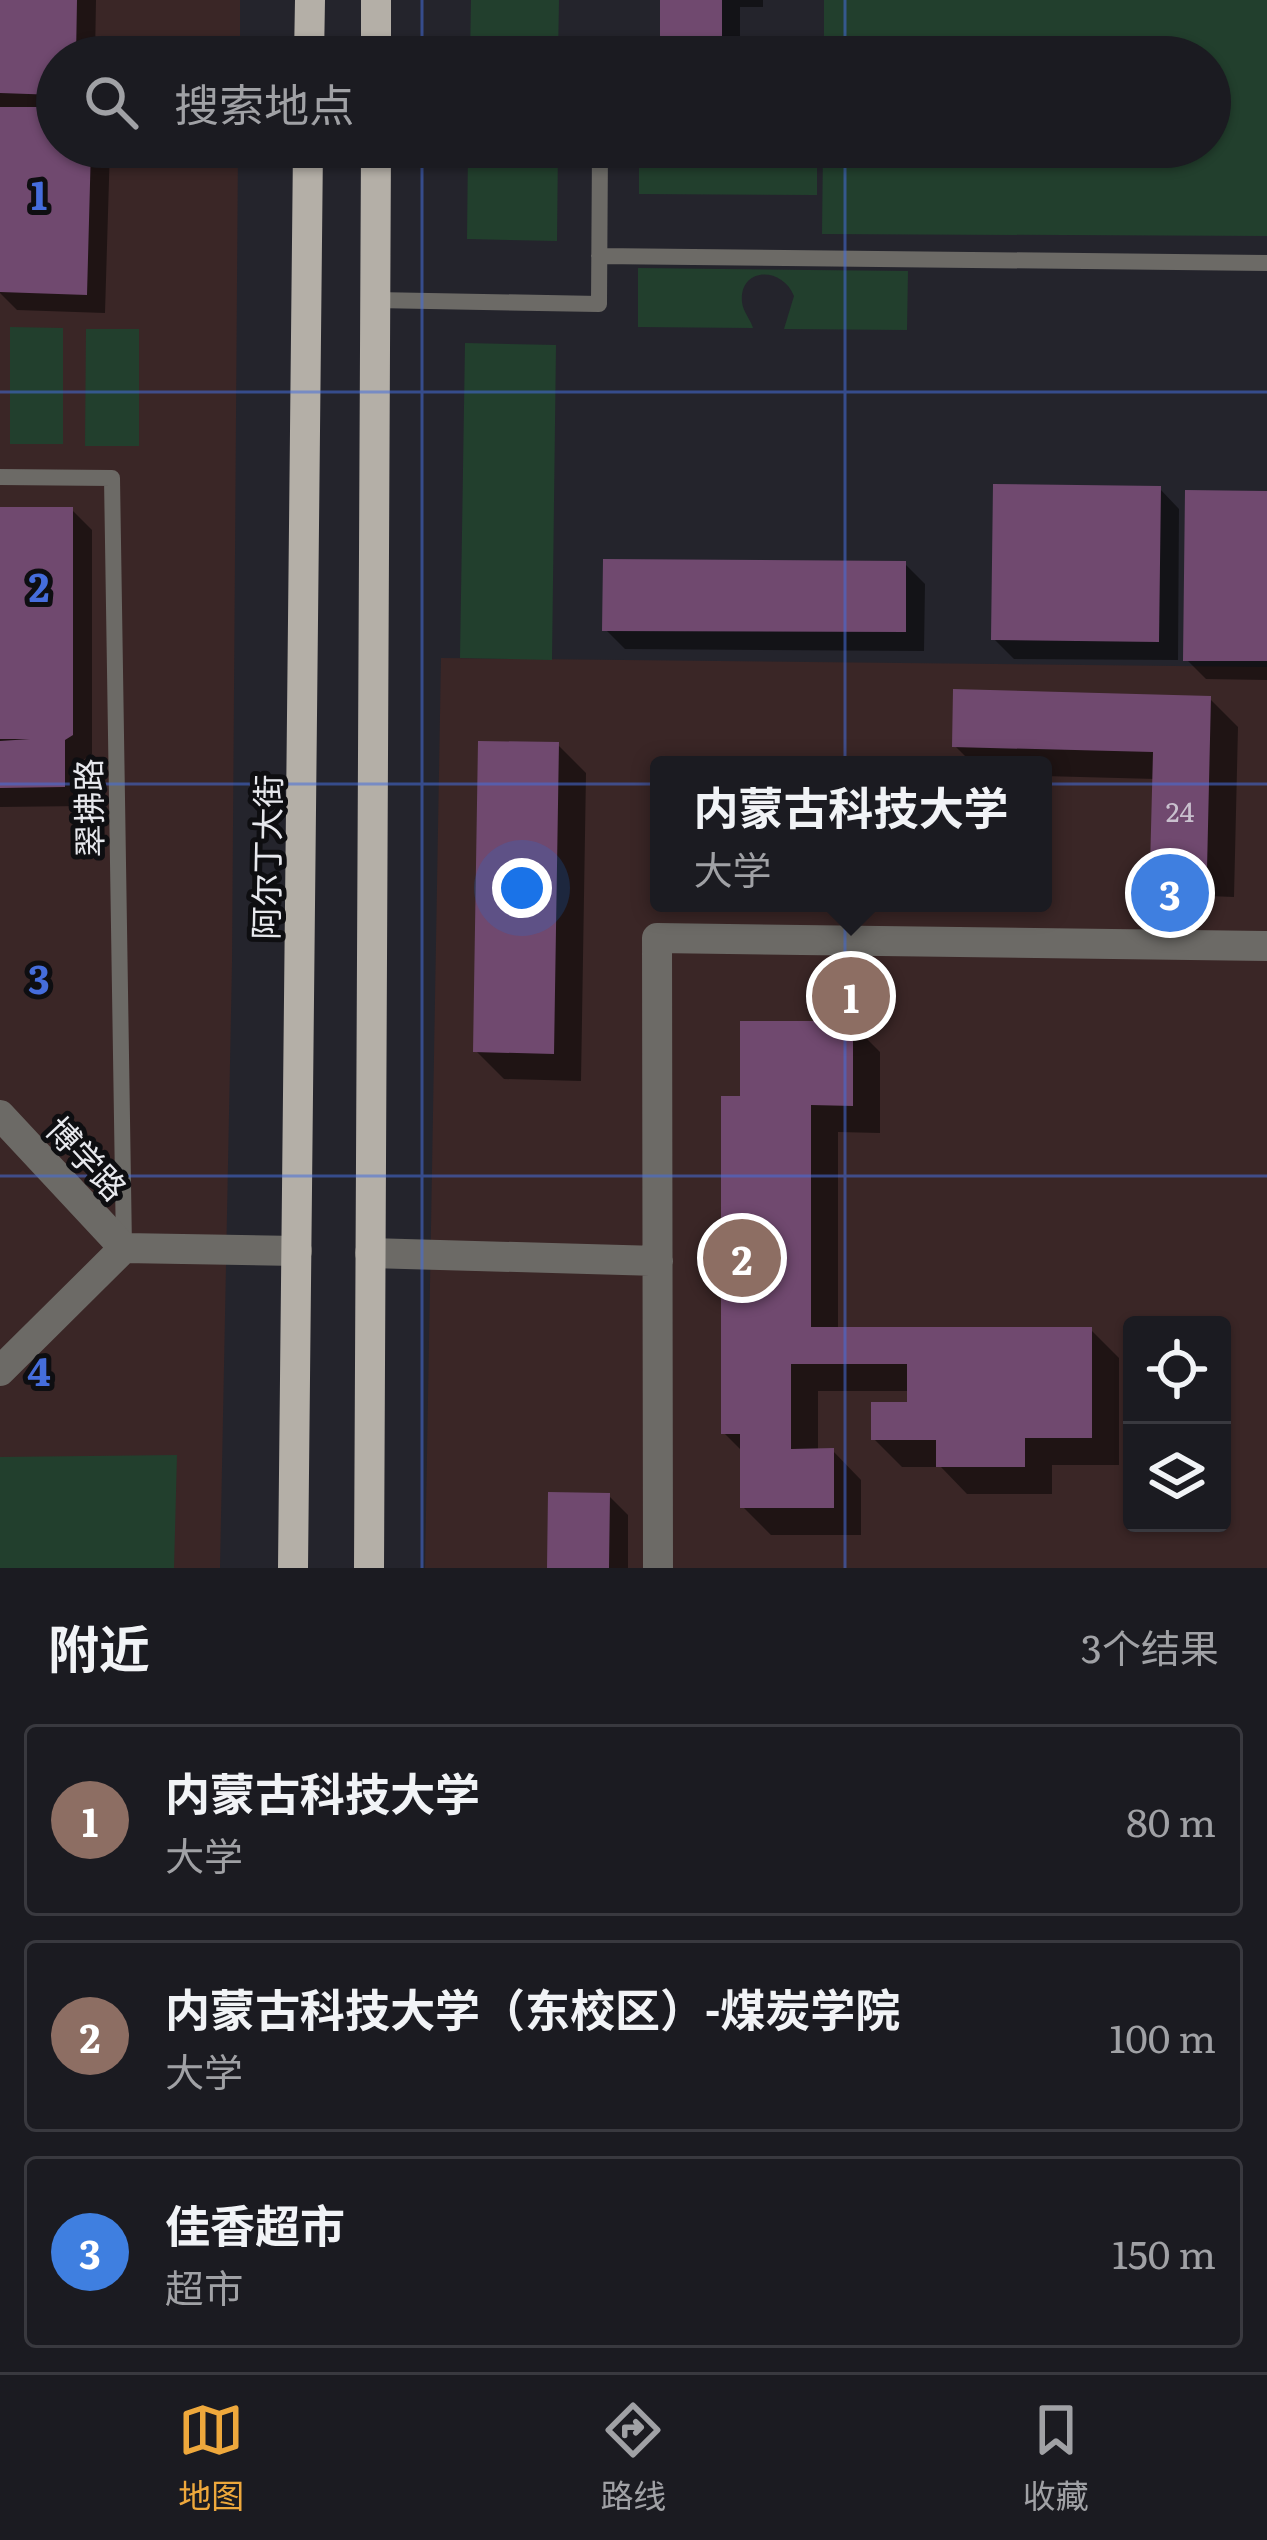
<!DOCTYPE html>
<html lang="zh">
<meta charset="utf-8">
<style>
body{margin:0;font-family:Literata,"Noto Sans SC",serif;background:#24242a;color:#f1f3f6}
.controls{position:absolute;right:36px;bottom:36px;display:grid;overflow:hidden;border-radius:12px;box-shadow:0 3px 9px #0004}
.controls button{width:108px;height:108px;display:grid;place-items:center;padding:0;border:0;border-bottom:3px solid #39393f;background:#1b1b21;color:#f1f3f6;font:60px sans-serif}
.you{position:absolute;left:522px;top:888px;width:42px;height:42px;margin:-30px;border:9px solid #fff;border-radius:50%;background:#1a73e8;box-shadow:0 0 0 18px #1a73e833}
.badge{display:grid;place-items:center;width:78px;height:78px;border-radius:50%;background:#eea83c;color:#fff;font-size:39px;font-weight:700}
.pin{position:absolute;translate:-50% -50%;border:6px solid #fff;box-shadow:0 3px 12px #0006}
.popup{position:absolute;left:650px;top:756px;width:402px;height:156px;box-sizing:border-box;display:grid;place-content:center;border-radius:12px;background:#1b1b21;filter:drop-shadow(0 3px 9px #0005);font-size:39px;white-space:nowrap;color:#a0a1a5}
.popup b{font-size:45px;color:#f1f3f6}
.popup::after{content:'';position:absolute;left:50%;top:100%;margin-left:-24px;border:24px solid transparent;border-top-color:#1b1b21}
.list{margin:0;padding:0;list-style:none}
h2{display:flex;justify-content:space-between;align-items:center;height:156px;margin:0;padding:0 48px;font-size:51px}
h2 small{font-size:39px;font-weight:400;color:#a0a1a5}
.list li{display:grid;grid-template-columns:78px 1fr auto;gap:36px;align-items:center;box-sizing:border-box;height:192px;margin:0 24px 24px;padding:0 24px;border:3px solid #39393f;border-radius:12px}
.list b{display:block;font-size:45px;white-space:nowrap}
.list p{margin:0;font-size:39px;white-space:nowrap;color:#a0a1a5}
.list em{font-size:39px;font-style:normal;color:#a0a1a5}
.icon{flex:none;width:66px;height:66px;fill:none;stroke:currentColor;stroke-width:2;stroke-linecap:round;stroke-linejoin:round}
.map{position:relative;flex:none;width:1267px;height:1568px;overflow:hidden}
.search{position:absolute;background:#1b1b21;box-shadow:0 3px 9px #0004;left:36px;right:36px;top:36px;height:132px;display:flex;align-items:center;gap:30px;box-sizing:border-box;padding:0 42px;border-radius:66px;color:#a0a1a5;font-size:45px}
.sheet{height:804px;background:#1b1b21}
nav{display:flex;justify-content:space-around;align-items:center;box-sizing:border-box;height:168px;border-top:3px solid #39393f;background:#1b1b21;font-size:33px;color:#a0a1a5}
nav a{display:grid;justify-items:center;gap:6px}
nav .on{color:#eea83c}
.map>svg:first-child{display:block}
</style>
<div class="map">
<svg width="1267" height="1568" viewBox="0 0 1267 1568">
<rect width="100%" height="100%" fill="#24242c"/>
<path fill="#3a2626" fill-rule="evenodd" d="M0,0H240V57H57V147H238L232,963L220,1568H0Z
M441,658L1267,667V1568H425ZM659,765H1043V903H659ZM1132,1325H1222V1523H1132Z"/>
<path fill="#223f2d" d="M471,0H559L558,57H470Z
M824,0H1267V236L822,234L823,147H1210V57H824Z
M468,147H558L557,241L467,239Z
M639,147H817V195L639,194Z
M638,268L908,271L907,330L784,329L794,296C782,266 739,267 742,302C743,312 751,320 753,328L638,327Z
M10,327L63,328V444H10Z
M86,329H139V446H85Z
M465,343L556,345L552,660L460,658Z
M177,1455L174,1568H0V1457Z"/>
<path fill="#0007" d="M0,0H96L95,57H57V147H110L105,313L17,310L0,293Z
M663,0H763V7H740V57H663Z
M1160,489L1179,509L1178,660L1014,659L994,639Z
M1267,494V680L1206,679L1186,659Z
M0,510H72L92,530V754L83,760L84,806L0,807Z
M905,564L925,584L924,651L625,649L605,629Z
M1210,699L1238,727L1234,897L1182,895L1153,867L1156,779L1043,776V765H974L955,746Z
M558,745L586,773L581,1081L504,1079L476,1051Z
M852,1024L880,1052V1133L838,1132V1330H1091L1119,1358V1465H1052V1494H967L941,1467H902L874,1439L910,1405V1391H818V1452L833,1451L861,1480V1535H771L743,1507V1452L724,1433L743,1099Z
M609,1496L628,1515V1568H550Z"/>
<path fill="#70496f" d="M0,0H77L76,57H57V95L0,93Z
M660,0H722V57H660Z
M0,107H57V147H91L87,295L0,292Z
M993,484L1161,486L1159,642L991,640Z
M1185,490L1267,491V661H1183Z
M0,507H73V735L65,740V787L0,788V741L30,739H0Z
M603,559L906,561V632L602,631Z
M953,689L1211,696L1207,870L1150,868L1153,752L952,747Z
M478,741L559,742L554,1054L473,1052Z
M740,1021H853V1106L811,1105V1327H1092V1438H1025V1467H936V1440H871V1402H907V1364H791V1449L834,1448V1508H740V1434H721V1096H740Z
M548,1492L610,1493L609,1568H547Z"/>
<g fill="none" stroke-linecap="round" stroke-linejoin="round">
<path stroke="#6c6a66" stroke-width="16" d="M599,256L1267,263
M375,300L599,304L600,147
M0,477L112,478L124,1247"/>
<path stroke="#6c6a66" stroke-width="30" d="M0,1115L124,1248
M124,1248L297,1251
M370,1253L658,1261
M0,1371L124,1248
M658,1568L657,938L1267,946"/>
<path stroke="#b4afa7" stroke-width="30" d="M309,57L310,0
M376,57V0
M293,1568L308,147
M369,1568L376,147"/>
</g>
<path fill="none" stroke="#456ddc" stroke-width="3" stroke-opacity="0.55" d="M422,0V57M845,0V57M422,147V1568M845,147V1568M0,392H1267M0,784H1267M0,1176H1267"/>
<g text-anchor="middle" dominant-baseline="central" stroke-width="10" stroke-linejoin="round" paint-order="stroke">
<g font-size="27" fill="#c9c0ce">
<text x="1180" y="810">24</text>
</g>
<g font-size="33" fill="#e7e8ed" stroke="#0e0e11">
<text transform="translate(87 808) rotate(-91)">翠拂路</text>
<text transform="translate(265 857) rotate(-89)">阿尔丁大街</text>
<text transform="translate(88 1157) rotate(47)">博学路</text>
</g>
</g>
<g font-size="39" text-anchor="middle" font-weight="bold" fill="#456ddc" stroke="#0e0e11" stroke-width="10" stroke-linejoin="round" paint-order="stroke">
<text x="39" y="210">1</text>
<text x="39" y="602">2</text>
<text x="39" y="994">3</text>
<text x="39" y="1386">4</text>
</g>
</svg>
<div class="controls">
<button><svg class="icon" aria-label="locate" viewBox="0 0 24 24"><circle cx="12" cy="12" r="6"/><path d="M12 2v4M12 18v4M2 12h4M18 12h4"/></svg></button>
<button><svg class="icon" aria-label="layers" viewBox="0 0 24 24"><path d="M12 4l9 5-9 5-9-5zM3 14l9 5 9-5"/></svg></button>
</div>
<div class="you"></div>
<div class="pin badge" style="left:851px;top:996px;background:#8d6e63">1</div>
<div class="popup"><b>内蒙古科技大学</b>大学</div>
<div class="pin badge" style="left:742px;top:1258px;background:#8d6e63">2</div>
<div class="pin badge" style="left:1170px;top:893px;background:#3f7fe0">3</div>
<div class="search"><svg class="icon" aria-label="search" viewBox="0 0 24 24"><circle cx="10" cy="10" r="6"/><path d="M15 15l6 6"/></svg>搜索地点</div>
</div>
<section class="sheet">
<h2>附近<small>3个结果</small></h2>
<ul class="list">
<li><span class="badge" style="background:#8d6e63">1</span><div><b>内蒙古科技大学</b><p>大学</p></div><em>80 m</em></li>
<li><span class="badge" style="background:#8d6e63">2</span><div><b>内蒙古科技大学（东校区）-煤炭学院</b><p>大学</p></div><em>100 m</em></li>
<li><span class="badge" style="background:#3f7fe0">3</span><div><b>佳香超市</b><p>超市</p></div><em>150 m</em></li>
</ul>
</section>
<nav>
<a class="on"><svg class="icon" aria-label="map" viewBox="0 0 24 24"><path d="M3 6l6-2 6 2 6-2v14l-6 2-6-2-6 2zM9 4v14M15 6v14"/></svg>地图</a>
<a><svg class="icon" aria-label="directions" viewBox="0 0 24 24"><path d="M12 3l9 9-9 9-9-9zM9 14v-3h6M13 9l2 2-2 2"/></svg>路线</a>
<a><svg class="icon" aria-label="saved" viewBox="0 0 24 24"><path d="M7 4h10v16l-5-4-5 4z"/></svg>收藏</a>
</nav>
